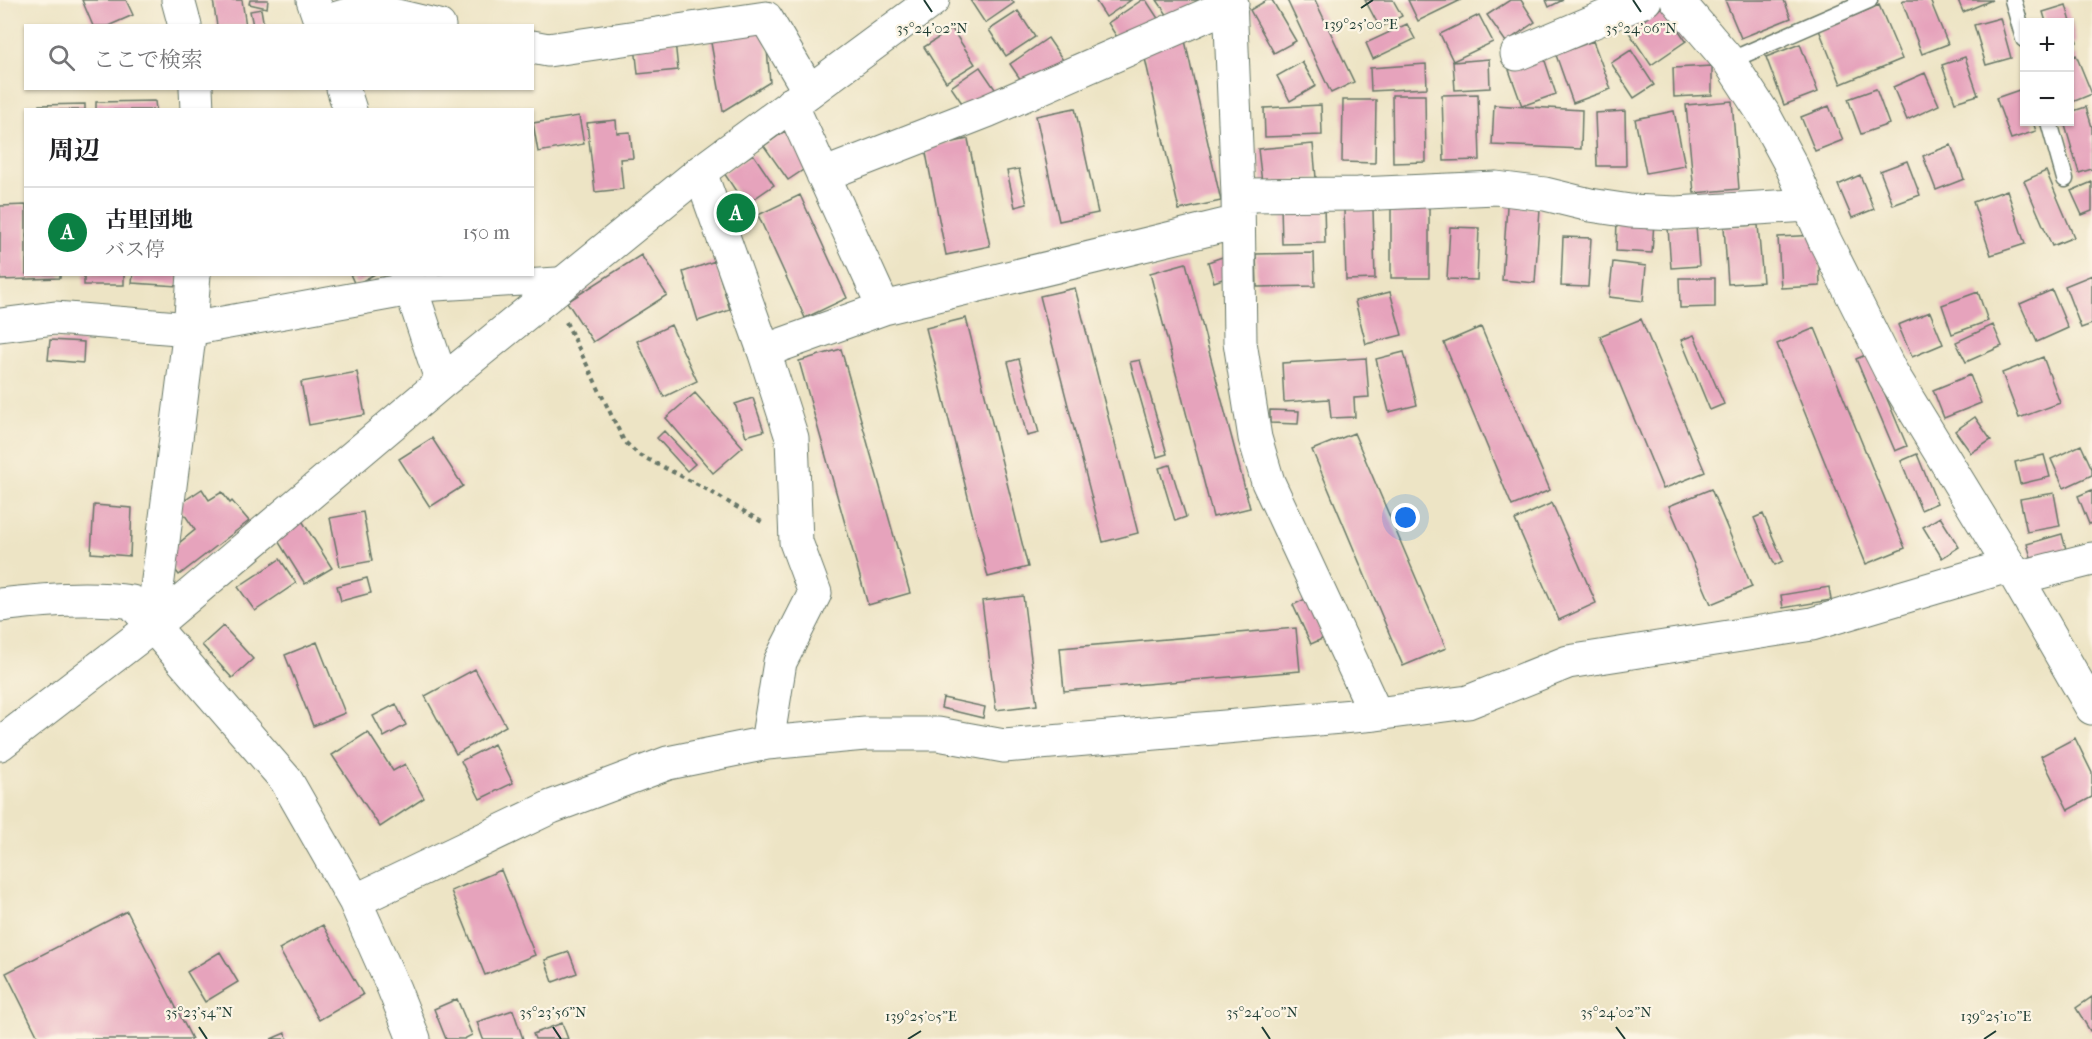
<!DOCTYPE html>
<html lang="ja">
<meta charset="utf-8">
<style>
body{margin:0;font-family:"IM FELL French Canon","Noto Serif JP",serif;background:#f6f6f6;color:#202124}
.controls{position:absolute;right:18px;top:18px;display:grid;overflow:hidden;border-radius:0px;box-shadow:0 2px 4px #0004}
.controls button{width:54px;height:54px;display:grid;place-items:center;padding:0;border:0;border-bottom:2px solid #e0e0e0;background:#fff;color:#202124;font:30px sans-serif}
.you{position:absolute;left:1406px;top:518px;width:21px;height:21px;margin:-15px;border:4px solid #fff;border-radius:50%;background:#1a73e8;box-shadow:0 0 0 9px #1a73e833}
.badge{display:grid;place-items:center;width:39px;height:39px;border-radius:50%;background:#0b8043;color:#fff;font-size:20px;font-weight:700}
.pin{position:absolute;translate:-50% -50%;border:3px solid #fff;box-shadow:0 2px 6px #0006}
.list{margin:0;padding:0;list-style:none}
h2{display:flex;justify-content:space-between;align-items:center;height:78px;margin:0;padding:0 24px;font-size:26px}
h2 small{font-size:20px;font-weight:400;color:#757577}
.list li{display:grid;grid-template-columns:39px 1fr auto;gap:18px;align-items:center;box-sizing:border-box;height:90px;padding:0 24px;border-top:2px solid #e0e0e0}
.list b{display:block;font-size:22px;white-space:nowrap}
.list p{margin:0;font-size:20px;white-space:nowrap;color:#757577}
.list em{font-size:20px;font-style:normal;color:#757577}
.icon{flex:none;width:33px;height:33px;fill:none;stroke:currentColor;stroke-width:2;stroke-linecap:round;stroke-linejoin:round}
.map{position:relative;flex:none;width:2092px;height:1039px;overflow:hidden}
.search{position:absolute;background:#fff;box-shadow:0 2px 4px #0004;left:24px;top:24px;width:510px;height:66px;display:flex;align-items:center;gap:15px;box-sizing:border-box;padding:0 21px;border-radius:0px;color:#757577;font-size:22px}
.panel{position:absolute;background:#fff;box-shadow:0 2px 4px #0004;left:24px;top:108px;width:510px;height:168px;border-radius:0px}
.map>svg:first-child{display:block}
</style>
<div class="map">
<svg width="2092" height="1039" viewBox="0 0 2092 1039">
<rect width="100%" height="100%" fill="#fcf5e5"/>
<filter id="ink" filterUnits="userSpaceOnUse"><feTurbulence type="fractalNoise" baseFrequency=".0167" numOctaves="2"/><feDisplacementMap in="SourceGraphic" scale="12" xChannelSelector="R" yChannelSelector="G"/><feConvolveMatrix kernelMatrix="1 2 1 2 8 2 1 2 1" color-interpolation-filters="sRGB"/></filter>
<filter id="wash" filterUnits="userSpaceOnUse"><feTurbulence type="fractalNoise" baseFrequency=".008" numOctaves="4" result="noise"/><feDisplacementMap in="SourceGraphic" scale="24" xChannelSelector="R" yChannelSelector="G"/><feGaussianBlur stdDeviation="1.35" result="paint"/><feColorMatrix in="noise" values="0 0 0 0 0 0 0 0 0 0 0 0 0 0 0 0 0 1.4 0 .05"/><feComposite in="paint" operator="in"/></filter>
<g filter="url(#wash)">
<rect width="100%" height="100%" fill="#ede4c5"/>
<g id="blocks">
<path fill="#e6a3bc" d="M82,0H126L133,15L108,26H93Z
M213,0H242L246,26H217Z
M250,0H268L267,8L249,4Z
M970,0H1012L1014,3L985,23Z
M1095,0H1131L1106,17Z
M1142,0H1146L1161,23L1123,47L1108,23Z
M1157,0H1199L1170,19Z
M1267,0H1272L1296,41L1274,53L1250,10Z
M1287,0H1315L1354,82L1331,93Z
M1365,0H1393L1402,16L1380,28Z
M1408,0H1461L1418,21Z
M1510,0H1521L1535,22L1506,42L1487,15Z
M1546,0H1563L1549,7Z
M1725,0H1784L1791,18L1741,38Z
M1904,0H1930L1948,44L1922,54L1902,1Z
M1958,0H1992L1963,12Z
M1879,5L1902,59L1841,84L1819,30Z
M2066,5L2077,42L2070,45V22H2046L2043,12Z
M1663,7L1686,41L1651,65L1628,31Z
M261,9L264,26H253L250,11Z
M1018,11L1035,37L1006,56L989,30Z
M1479,15L1493,42L1453,61L1440,34Z
M2000,18L2011,58L1986,65L1974,25Z
M1407,24L1415,39L1373,59L1366,43Z
M765,28L770,82L723,111L710,37Z
M952,29L975,64L946,82L924,47Z
M1184,36L1221,201L1179,210L1142,45Z
M1048,38L1065,63L1027,89L1010,64Z
M675,41L678,70L638,74L635,46Z
M1593,41L1611,89L1573,103L1556,55Z
M1800,44L1818,92L1784,105L1766,57Z
M1631,50L1654,85L1634,98L1611,63Z
M2076,55L2092,94L2070,103V58Z
M1965,57L1978,95L1955,102L1942,65Z
M1544,58L1556,94L1522,106L1509,70Z
M1489,59L1490,88L1455,90L1453,62Z
M1302,62L1316,86L1290,101L1277,76Z
M1426,64L1427,88L1371,91L1370,68Z
M1712,66V95L1674,97L1673,68Z
M980,67L997,92L968,112L951,87Z
M1925,73L1939,105L1907,120L1893,87Z
M1876,89L1889,124L1861,134L1848,99Z
M2022,89L2024,98V122H2033L2036,131L2011,139L1996,98Z
M1478,94L1480,160L1444,161L1442,95Z
M1392,95H1425L1426,162L1393,163Z
M1343,100H1376L1375,163L1342,162Z
M155,101L156,110H96V102Z
M1732,101L1739,189L1694,193L1686,105Z
M85,104V110H39V105Z
M1321,105L1322,135L1265,137L1264,108Z
M1494,105L1582,110L1581,149L1492,145Z
M1829,106L1843,140L1815,151L1801,117Z
M2086,107L2092,127V169L2079,173L2064,122H2070V112Z
M1075,108L1098,213L1059,221L1036,116Z
M1625,111L1626,166H1597L1595,113Z
M1674,111L1685,166L1646,173L1635,119Z
M579,116L584,144L538,152L533,123Z
M616,120L617,133L630,132L633,158L620,159L623,189L595,192L587,123Z
M785,131L809,166L788,180L764,146Z
M968,139L990,246L946,255L925,148Z
M1313,144L1316,178L1262,183L1258,149Z
M1951,145L1964,179L1936,190L1923,156Z
M753,154L774,185L745,205L724,173Z
M1907,161L1920,195L1893,205L1880,171Z
M1019,169L1027,204L1015,207L1007,171Z
M2046,171L2074,237L2052,246L2024,181Z
M1860,175L1874,209L1852,218L1838,185Z
M2092,182V211L2082,215L2071,191Z
M2007,190L2025,244L1991,255L1973,202Z
M800,195L847,298L805,318L758,215Z
M1391,203L1429,204V278H1391Z
M26,205V274H60V278L0,280V206Z
M1281,205H1324L1325,243L1282,244Z
M1507,206L1540,209L1535,283L1502,280Z
M1373,209L1375,279L1346,280L1344,210Z
M1617,219L1654,221L1652,253L1616,251Z
M1758,225L1763,282L1728,284L1724,227Z
M1696,226L1699,266L1671,268L1668,228Z
M1450,227L1479,228L1477,280L1447,279Z
M1818,235L1820,286L1781,288L1778,237Z
M1563,237L1591,238L1588,287L1561,286Z
M1314,253L1315,286L1257,287L1256,254Z
M641,255L667,295L593,342L567,302Z
M1228,255L1234,275L1214,282L1208,262Z
M715,261L730,310L698,321L683,272Z
M1613,262L1646,266L1643,301L1609,297Z
M1186,263L1250,508L1213,517L1150,273Z
M84,274H124V285H84Z
M133,274H178V286L132,283Z
M350,274H375L355,285Z
M2092,275V324L2081,328L2065,286Z
M1679,278H1715V307L1680,308Z
M1075,288L1138,533L1103,542L1040,296Z
M2052,290L2068,328L2037,342L2020,304Z
M1390,292L1402,335L1366,344L1355,301Z
M1978,292L1988,321L1952,334L1942,305Z
M1930,312L1943,344L1912,357L1898,325Z
M966,318L1028,567L988,577L926,328Z
M1641,319L1705,472L1663,489L1600,336Z
M671,325L697,381L664,397L637,341Z
M1993,325L2002,346L1966,362L1956,342Z
M1481,327L1550,490L1512,506L1444,343Z
M1815,328L1905,548L1866,564L1777,344Z
M1694,335L1724,404L1710,410L1681,340Z
M50,340L84,342L83,363L48,360Z
M841,349L910,593L868,605L799,361Z
M1404,352L1417,405L1389,412L1376,359Z
M1868,354L1907,446L1895,451L1856,359Z
M2043,357L2060,403L2019,418L2002,373Z
M1366,358L1369,397L1354,398L1355,417L1331,418L1329,399L1284,402L1282,363Z
M1019,359L1039,433L1027,436L1008,362Z
M1140,360L1167,454L1157,457L1130,362Z
M357,372L365,415L309,425L301,382Z
M1970,375L1981,403L1944,418L1933,390Z
M695,393L743,447L713,473L666,418Z
M753,398L764,431L746,436L735,404Z
M1270,410L1299,411L1298,424L1270,423Z
M1975,417L1991,440L1971,453L1955,431Z
M664,431L695,464L687,471L657,438Z
M1354,433L1446,648L1403,666L1312,450Z
M432,438L463,486L430,507L399,459Z
M2081,445L2092,469V475L2064,488L2051,459Z
M1917,454L1937,503L1921,510L1901,461Z
M2044,455L2050,477L2020,484L2015,462Z
M1170,465L1186,517L1175,521L1159,468Z
M202,489L209,500L222,492L230,503L232,501L249,521L179,575L164,555L195,530L178,505Z
M1711,489L1752,587L1711,604L1669,506Z
M2092,490V523L2089,524L2078,496Z
M2054,493L2060,526L2027,532L2020,499Z
M1552,503L1596,603L1559,620L1515,520Z
M94,505L132,508L130,556L91,553Z
M363,512L372,561L340,567L330,518Z
M1763,514L1783,561L1775,565L1754,518Z
M1940,517L1959,547L1942,558L1923,527Z
M301,519L332,568L305,584L275,536Z
M2062,534L2068,557L2034,567L2027,544Z
M280,559L296,583L255,611L238,587Z
M367,578L371,593L341,601L337,586Z
M1829,587L1831,600L1783,608L1781,595Z
M1023,596L1037,705L996,710L982,601Z
M1307,598L1324,638L1311,644L1293,605Z
M223,626L253,659L232,678L202,645Z
M1296,628L1300,671L1064,691L1060,648Z
M317,642L345,713L313,726L285,655Z
M475,669L506,726L456,754L425,696Z
M943,698L985,707L983,718L941,708Z
M396,704L406,725L384,737L373,716Z
M368,732L393,771L405,764L424,798L380,827L332,755Z
M2075,738L2092,773V797L2068,810L2041,756Z
M494,744L513,783L480,799L461,761Z
M501,870L535,955L485,975L451,891Z
M127,911L192,1039H39L6,973Z
M323,925L363,995L319,1020L279,949Z
M220,952L238,982L205,1002L187,972Z
M569,952L577,973L553,982L545,960Z
M2092,997V1029L2090,1031L2076,1008Z
M457,999L472,1035L464,1039H446L434,1009Z
M513,1010L523,1039H483L477,1022Z
M562,1023L568,1039H535L533,1034Z
M285,1033L288,1039H271Z"/>
</g>
</g>
<g filter="url(#ink)">
<use href="#blocks" fill-opacity="0" stroke="#677767" stroke-width="1.5"/>
<g fill="none" stroke-linecap="round" stroke-linejoin="round">
<g stroke="#677767" stroke-width="19">
<path id="service" d="M2013,0L2024,39
M1729,61L1869,0
M2049,122L2065,179"/>
</g>
<g stroke="#677767" stroke-width="28">
<path id="pedestrian" d="M411,289L566,280"/>
</g>
<g stroke="#677767" stroke-width="35">
<path id="minor" d="M178,0L185,26
M1230,0L1238,195L1240,342L1255,438L1268,482L1376,714
M1677,0L1729,61L1763,113L1791,165L1825,241L1890,370L2017,578L2092,708
M321,23L367,9L439,26
M532,47L548,50L766,18L809,91
M1517,54L1645,0
M196,88L197,110
M791,104L884,308
M700,172L764,351L792,438L796,542L815,593L780,662L767,743
M823,175L987,111L1232,4
M1238,195L1358,194L1496,188L1545,194L1590,205L1630,211L1676,213L1809,205
M0,325L55,318L190,329L411,289
M764,351L884,308L1238,222
M2017,578L2092,559
M0,605C44,600 88,596 132,602L286,780L355,901L394,989L414,1039
M152,627L190,329L194,274
M355,901L551,807L668,763L767,743L865,734H938L1004,746L1376,714L1468,702L1568,662L1812,624L2008,566"/>
</g>
<g stroke="#677767" stroke-width="35">
<path id="tertiary" d="M313,0L322,26
M343,88L350,110
M406,274L442,382
M0,744L152,627L442,382L700,172L933,0"/>
</g>
<path stroke="#677767" stroke-width="4" stroke-dasharray="4.5 4.5" stroke-linecap="butt" d="M566,322L624,441L639,455L701,486L762,522"/>
<use href="#service" stroke="#fff" stroke-width="16"/>
<use href="#pedestrian" stroke="#fff" stroke-width="26"/>
<use href="#minor" stroke="#fff" stroke-width="33"/>
<use href="#tertiary" stroke="#fff" stroke-width="33"/>
</g>
</g>
<path fill="none" stroke="#1f3d34" stroke-width="2" d="M924,0L932,12M1633,0L1641,12M1361,8L1373,0M199,1027L207,1039M553,1027L561,1039M1262,1027L1270,1039M1616,1027L1625,1039M908,1039L921,1031M1984,1039L1996,1031"/>
<g font-size="15" text-anchor="middle" fill="#1f3d34" stroke="#fcf5e5" stroke-width="4.5" stroke-linejoin="round" paint-order="stroke">
<text x="1361" y="29">139°25'00"E</text>
<text x="932" y="33">35°24'02"N</text>
<text x="1641" y="33">35°24'06"N</text>
<text x="199" y="1017">35°23'54"N</text>
<text x="553" y="1017">35°23'56"N</text>
<text x="1262" y="1017">35°24'00"N</text>
<text x="1616" y="1017">35°24'02"N</text>
<text x="921" y="1021">139°25'05"E</text>
<text x="1996" y="1021">139°25'10"E</text>
</g>
</svg>
<div class="controls">
<button>+</button>
<button>−</button>
</div>
<div class="you"></div>
<div class="pin badge" style="left:736px;top:213px">A</div>
<div class="search"><svg class="icon" aria-label="search" viewBox="0 0 24 24"><circle cx="10" cy="10" r="6"/><path d="M15 15l6 6"/></svg>ここで検索</div>
<section class="panel">
<h2>周辺<small></small></h2>
<ul class="list">
<li><span class="badge">A</span><div><b>古里団地</b><p>バス停</p></div><em>150 m</em></li>
</ul>
</section>
</div>
